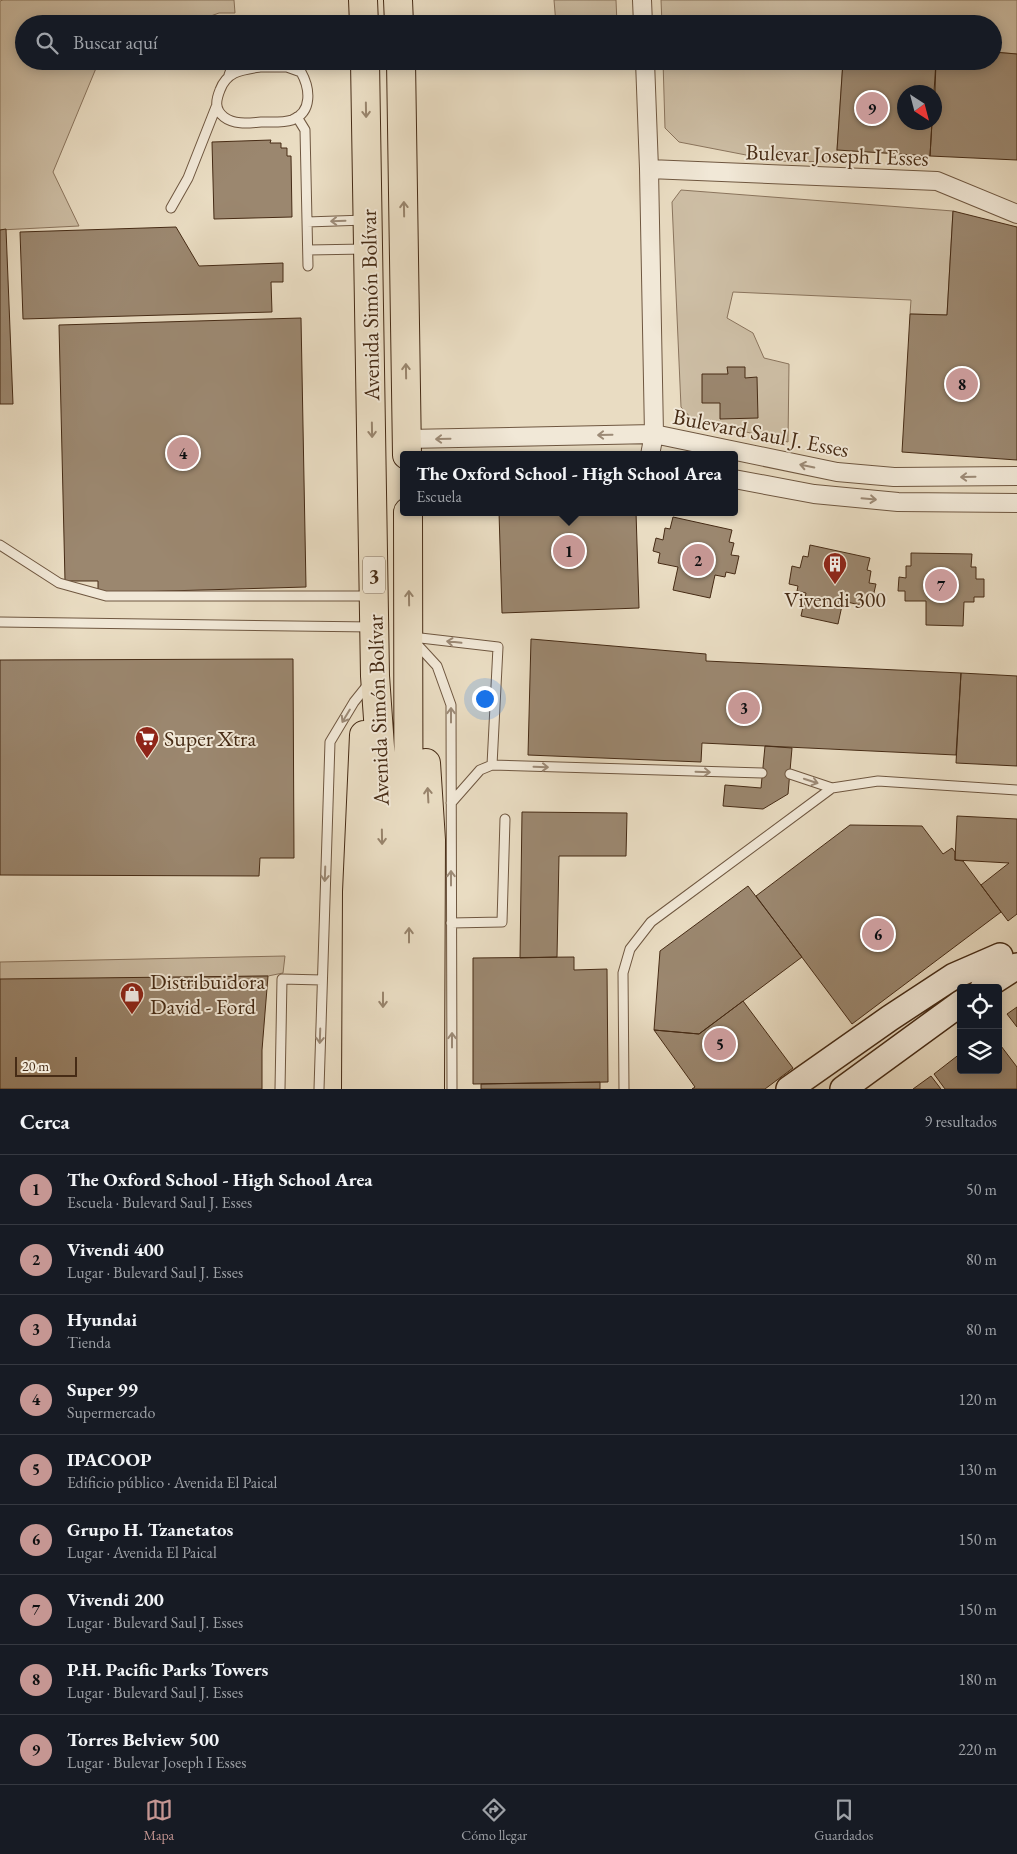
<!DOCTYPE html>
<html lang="es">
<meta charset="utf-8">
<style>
body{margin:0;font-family:"EB Garamond",serif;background:#20242c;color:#f1f3f6}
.controls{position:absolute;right:15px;bottom:15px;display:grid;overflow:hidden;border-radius:5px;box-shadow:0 2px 12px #0003}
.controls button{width:45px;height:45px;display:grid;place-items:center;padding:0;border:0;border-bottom:1px solid #363941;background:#171b24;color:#f1f3f6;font:25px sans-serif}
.compass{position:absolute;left:897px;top:85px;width:45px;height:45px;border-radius:50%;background:#171b24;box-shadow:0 2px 12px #0003;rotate:144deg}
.scale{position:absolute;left:15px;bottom:12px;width:62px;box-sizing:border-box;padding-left:5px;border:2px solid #462b15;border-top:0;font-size:14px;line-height:18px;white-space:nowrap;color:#462b15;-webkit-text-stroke:4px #f1e8d7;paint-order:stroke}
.you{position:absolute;left:484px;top:698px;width:18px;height:18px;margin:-12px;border:4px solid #fff;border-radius:50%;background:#1a73e8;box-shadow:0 0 0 8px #1a73e833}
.badge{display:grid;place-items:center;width:32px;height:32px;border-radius:50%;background:#c59692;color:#111;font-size:16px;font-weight:700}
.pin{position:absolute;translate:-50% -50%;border:2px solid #fff;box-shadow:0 1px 5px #0006}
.popup{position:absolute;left:400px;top:451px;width:338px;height:65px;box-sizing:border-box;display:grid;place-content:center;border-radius:5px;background:#171b24;filter:drop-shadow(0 1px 4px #0005);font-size:16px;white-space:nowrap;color:#9ea1a6}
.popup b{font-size:19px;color:#f1f3f6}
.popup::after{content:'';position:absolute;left:50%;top:100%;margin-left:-10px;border:10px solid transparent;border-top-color:#171b24}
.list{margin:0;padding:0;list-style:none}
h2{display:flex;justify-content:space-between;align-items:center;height:65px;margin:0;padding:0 20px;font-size:21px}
h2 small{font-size:16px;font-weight:400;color:#9ea1a6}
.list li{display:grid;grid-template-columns:32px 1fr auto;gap:15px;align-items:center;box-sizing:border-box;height:70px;padding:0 20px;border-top:1px solid #363941}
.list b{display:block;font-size:19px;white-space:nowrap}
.list p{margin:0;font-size:16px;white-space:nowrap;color:#9ea1a6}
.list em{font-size:16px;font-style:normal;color:#9ea1a6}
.icon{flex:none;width:28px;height:28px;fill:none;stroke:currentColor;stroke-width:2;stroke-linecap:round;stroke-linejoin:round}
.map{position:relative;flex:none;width:1017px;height:1089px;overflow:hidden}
.search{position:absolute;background:#171b24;box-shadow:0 2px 12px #0003;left:15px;right:15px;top:15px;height:55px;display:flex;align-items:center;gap:12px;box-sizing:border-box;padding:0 18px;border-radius:28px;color:#9ea1a6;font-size:19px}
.sheet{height:695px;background:#171b24}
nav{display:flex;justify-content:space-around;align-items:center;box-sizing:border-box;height:70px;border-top:1px solid #363941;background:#171b24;font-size:14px;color:#9ea1a6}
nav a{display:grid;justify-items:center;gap:2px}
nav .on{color:#c59692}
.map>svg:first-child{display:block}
</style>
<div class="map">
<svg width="1017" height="1089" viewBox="0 0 1017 1089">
<rect width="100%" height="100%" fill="#e9dcc2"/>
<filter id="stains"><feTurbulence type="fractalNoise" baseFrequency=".004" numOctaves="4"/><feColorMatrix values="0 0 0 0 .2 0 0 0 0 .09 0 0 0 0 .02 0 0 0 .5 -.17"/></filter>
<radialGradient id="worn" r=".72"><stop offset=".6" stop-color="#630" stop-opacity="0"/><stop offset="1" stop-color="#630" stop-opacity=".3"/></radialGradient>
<path fill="#cdbea5" stroke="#8a745d" d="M3,0H234L235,13H219L189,24H24V61H99L53,172L79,226L0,230V1Z
M554,0H616L617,24H556Z
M661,0H1017V54L993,52V24H662Z
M663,61H843L837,150L834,162L777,161L679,142L665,128Z
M681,190L953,211L947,315L910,314L911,300L733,292L727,318L753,333L764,358L789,364L788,442L692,419L681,407L672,202Z
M285,956L283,973L268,976L0,980V962Z"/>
<path fill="#9b876f" stroke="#462b15" d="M993,52L1017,54V160L930,156L932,122H934L936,61H993Z
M843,61H936L934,92H904V122H932L930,156L837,150Z
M271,140L270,143H281V148H287V156H291L292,217L214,219L212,142Z
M953,211L1017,227V460L902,452L910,314L947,315Z
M176,227L199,266L283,263V282H271L272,312L23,319L20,232Z
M6,229L13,404H0V230Z
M301,318L306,587L98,593V581H65L59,325Z
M727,367H745V378L757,377L758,418L720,419V403H702V374H728Z
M499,512H636L639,608L502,613Z
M673,517L732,530L729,542L734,543L731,555L739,556L735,574L726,572L725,577L715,575L710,598L673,590L678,567L658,563L660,553L653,551L656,538L663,540L665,528L670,529Z
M810,545L870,558L867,570L871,571L869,583L876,584L873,597L866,596L864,606L843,601L838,624L801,616L806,593L797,591L798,586L789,584L792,566L800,568L803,556L808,557Z
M911,553L972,554L971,567H976V579H984V597H974V602H964L963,626L926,625V601H905V591H898L899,577L906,578V566H911Z
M531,639L706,654V661L961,673L956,755L702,743L701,762L528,755Z
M293,659L294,858H260L259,876L0,875V660Z
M961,673L1017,676V766L956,763Z
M765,746L792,748L788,794L763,809L723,806L725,785L761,788Z
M522,812L627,813L626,856H559L557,957L520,958Z
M957,816L1017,819V914L1008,921L981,885L1009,863L955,860Z
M850,825L922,826L943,854L952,848L955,852V860L963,861L1001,912L852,1024L756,896Z
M748,886L802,957L699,1034L654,1030L660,951Z
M574,957V970L607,969L608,1082L473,1084V958Z
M268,976L262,1050V1089H0V979Z
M743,1001L793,1068L765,1089H692L695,1087L654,1030L699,1034Z
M1017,1007V1027L1007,1014Z
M998,1042L1017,1067V1089H945L934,1074L961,1053V1070H998Z
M931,1076L941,1089H913Z
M600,1082V1089H481V1084Z"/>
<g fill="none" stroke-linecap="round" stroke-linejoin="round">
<g stroke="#6f5740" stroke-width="11">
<path id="service" d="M260,67H287L301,72C310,88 313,112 292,120C283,123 270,122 261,122C249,123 234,125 224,117C214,109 216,100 220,90C227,71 242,70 260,67Z
M229,75L234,61
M297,117L305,130L308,266
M171,208L188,178L216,107
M307,222L365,220
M308,250L365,249
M0,545L59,583L106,596H371
M0,622L372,627
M412,637L498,647L492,765
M414,641L437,666L451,705L452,1089
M790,774L832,788
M451,803L480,770L492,765L762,773
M451,923L502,922L505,819
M280,1089L282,979L322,980
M319,1089L330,742L354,702L370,682
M624,1089L623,973L630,949L651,922L832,788L878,781L1017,790"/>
</g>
<g stroke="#6f5740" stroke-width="20">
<path id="minor" d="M642,0L643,24
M645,61L649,169L654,434L650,455
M649,169L937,181L1017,214
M407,439L654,434L837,472L894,477L1017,476
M734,479L814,494L898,502L1017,503"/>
</g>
<g stroke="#462b15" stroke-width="28">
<path id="secondary" d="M983,988L1017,966
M789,1089L890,1018L954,976L1000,956
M843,1089L961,1003"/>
</g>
<g stroke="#462b15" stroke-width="30">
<path id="primary" d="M363,0L364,24
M398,0L399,24
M365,61L375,676L381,761L382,1089
M401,61L407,455
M408,512L409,1089
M426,763L431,840L430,1089
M356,1089L357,892L364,735"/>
</g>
<use href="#service" stroke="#f1e8d7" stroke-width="9"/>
<use href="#minor" stroke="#f1e8d7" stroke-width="18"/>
<use href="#secondary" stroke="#f1e8d7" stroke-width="25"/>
<use href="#primary" stroke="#e9dcc2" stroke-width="28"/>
</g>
<defs><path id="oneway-shaft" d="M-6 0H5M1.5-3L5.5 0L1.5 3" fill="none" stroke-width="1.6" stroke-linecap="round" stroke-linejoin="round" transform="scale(1.25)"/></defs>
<g stroke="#98846c">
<use href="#oneway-shaft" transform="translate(366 110) rotate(89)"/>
<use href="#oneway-shaft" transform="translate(404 209) rotate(-91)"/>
<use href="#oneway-shaft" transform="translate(406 371) rotate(-91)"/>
<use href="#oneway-shaft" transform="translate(372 430) rotate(89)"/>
<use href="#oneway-shaft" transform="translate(409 598) rotate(-91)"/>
<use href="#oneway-shaft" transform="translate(428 795) rotate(-93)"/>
<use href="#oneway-shaft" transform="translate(382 837) rotate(89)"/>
<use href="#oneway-shaft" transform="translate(409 935) rotate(-90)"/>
<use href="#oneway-shaft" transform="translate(383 1000) rotate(90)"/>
</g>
<g stroke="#9c8a76">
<use href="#oneway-shaft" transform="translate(338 221) rotate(178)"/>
<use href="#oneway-shaft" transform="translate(605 435) rotate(179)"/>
<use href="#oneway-shaft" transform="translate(443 439) rotate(179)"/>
<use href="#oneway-shaft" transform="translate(807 466) rotate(-168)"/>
<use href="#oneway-shaft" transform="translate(968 477) rotate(179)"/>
<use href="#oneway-shaft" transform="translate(869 499) rotate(5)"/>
<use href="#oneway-shaft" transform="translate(454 642) rotate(-174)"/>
<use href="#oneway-shaft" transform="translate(451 715) rotate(-90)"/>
<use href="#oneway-shaft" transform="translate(346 716) rotate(121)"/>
<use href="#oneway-shaft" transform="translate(541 767) rotate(2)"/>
<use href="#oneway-shaft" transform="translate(703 772) rotate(2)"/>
<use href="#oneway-shaft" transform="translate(811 781) rotate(18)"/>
<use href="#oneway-shaft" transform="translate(325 874) rotate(92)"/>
<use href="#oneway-shaft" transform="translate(451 878) rotate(-90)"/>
<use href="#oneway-shaft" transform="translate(320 1036) rotate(92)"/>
<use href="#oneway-shaft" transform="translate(452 1040) rotate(-90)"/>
</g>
<defs>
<g id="building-pin" transform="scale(1.25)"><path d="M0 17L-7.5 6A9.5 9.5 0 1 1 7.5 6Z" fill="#8f2418" stroke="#f1e8d7"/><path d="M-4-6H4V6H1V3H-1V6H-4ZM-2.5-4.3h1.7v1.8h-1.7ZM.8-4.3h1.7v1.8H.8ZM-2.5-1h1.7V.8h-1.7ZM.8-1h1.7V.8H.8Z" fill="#fff"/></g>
<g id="supermarket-pin" transform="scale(1.25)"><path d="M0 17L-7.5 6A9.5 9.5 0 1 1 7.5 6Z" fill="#8f2418" stroke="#f1e8d7"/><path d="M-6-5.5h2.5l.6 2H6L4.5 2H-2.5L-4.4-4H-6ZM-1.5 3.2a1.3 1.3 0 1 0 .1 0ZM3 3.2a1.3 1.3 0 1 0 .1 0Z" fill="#fff"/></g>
<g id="shop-pin" transform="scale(1.25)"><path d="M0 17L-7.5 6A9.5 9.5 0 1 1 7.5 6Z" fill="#8f2418" stroke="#f1e8d7"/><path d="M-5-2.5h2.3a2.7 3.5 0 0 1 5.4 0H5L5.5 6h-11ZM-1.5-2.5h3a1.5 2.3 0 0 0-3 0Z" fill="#fff"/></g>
</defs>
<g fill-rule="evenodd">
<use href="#building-pin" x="835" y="564"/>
<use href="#supermarket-pin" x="147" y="738"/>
<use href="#shop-pin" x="132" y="994"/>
</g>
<g text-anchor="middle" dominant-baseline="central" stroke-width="4" stroke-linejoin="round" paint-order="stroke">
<rect fill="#f1e8d7" stroke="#79644f" stroke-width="1" x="363" y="556.5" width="22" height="37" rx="4"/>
<g font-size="21" font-weight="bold" fill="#462b15">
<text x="374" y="575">3</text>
</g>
<g font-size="22" fill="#462b15" stroke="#f1e8d7">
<text transform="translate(837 155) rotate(2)">Bulevar Joseph I Esses</text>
<text transform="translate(370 305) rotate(-91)">Avenida Simón Bolívar</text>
<text transform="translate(761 433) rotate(11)">Bulevard Saul J. Esses</text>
<text transform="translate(378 710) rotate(-92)">Avenida Simón Bolívar</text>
</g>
<g font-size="22" fill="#462b15" stroke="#f1e8d7" text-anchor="start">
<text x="835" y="599" text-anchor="middle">Vivendi 300</text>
<text x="164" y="738">Super Xtra</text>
<text x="150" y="981">Distribuidora<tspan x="150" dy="25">David - Ford</tspan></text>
</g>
</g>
<rect width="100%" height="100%" filter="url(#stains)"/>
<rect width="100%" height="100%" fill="url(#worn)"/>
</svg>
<div class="controls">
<button><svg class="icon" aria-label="locate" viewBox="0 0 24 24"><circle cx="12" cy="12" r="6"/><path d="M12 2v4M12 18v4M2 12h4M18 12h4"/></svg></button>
<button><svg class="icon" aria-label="layers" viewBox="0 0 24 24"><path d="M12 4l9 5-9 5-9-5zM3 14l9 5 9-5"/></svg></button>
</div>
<svg class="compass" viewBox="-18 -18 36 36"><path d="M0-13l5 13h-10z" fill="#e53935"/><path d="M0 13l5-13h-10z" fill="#9ea1a6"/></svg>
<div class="scale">20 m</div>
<div class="you"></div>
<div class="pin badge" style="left:569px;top:551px">1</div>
<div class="popup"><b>The Oxford School - High School Area</b>Escuela</div>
<div class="pin badge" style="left:698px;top:560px">2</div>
<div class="pin badge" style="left:744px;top:708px">3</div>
<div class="pin badge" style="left:183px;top:453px">4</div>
<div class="pin badge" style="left:720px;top:1044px">5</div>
<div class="pin badge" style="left:878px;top:934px">6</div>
<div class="pin badge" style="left:941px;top:585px">7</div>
<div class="pin badge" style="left:962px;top:384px">8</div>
<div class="pin badge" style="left:872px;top:108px">9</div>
<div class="search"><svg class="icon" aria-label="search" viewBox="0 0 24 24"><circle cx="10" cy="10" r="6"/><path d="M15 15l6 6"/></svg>Buscar aquí</div>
</div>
<section class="sheet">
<h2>Cerca<small>9 resultados</small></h2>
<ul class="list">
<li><span class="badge">1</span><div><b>The Oxford School - High School Area</b><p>Escuela · Bulevard Saul J. Esses</p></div><em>50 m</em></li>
<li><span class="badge">2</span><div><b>Vivendi 400</b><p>Lugar · Bulevard Saul J. Esses</p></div><em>80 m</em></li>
<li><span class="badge">3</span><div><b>Hyundai</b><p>Tienda</p></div><em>80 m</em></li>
<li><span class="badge">4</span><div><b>Super 99</b><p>Supermercado</p></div><em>120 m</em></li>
<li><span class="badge">5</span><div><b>IPACOOP</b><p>Edificio público · Avenida El Paical</p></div><em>130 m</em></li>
<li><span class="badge">6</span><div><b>Grupo H. Tzanetatos</b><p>Lugar · Avenida El Paical</p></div><em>150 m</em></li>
<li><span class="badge">7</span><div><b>Vivendi 200</b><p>Lugar · Bulevard Saul J. Esses</p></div><em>150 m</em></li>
<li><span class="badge">8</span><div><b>P.H. Pacific Parks Towers</b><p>Lugar · Bulevard Saul J. Esses</p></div><em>180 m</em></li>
<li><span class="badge">9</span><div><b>Torres Belview 500</b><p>Lugar · Bulevar Joseph I Esses</p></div><em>220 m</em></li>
</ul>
</section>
<nav>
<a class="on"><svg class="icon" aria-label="map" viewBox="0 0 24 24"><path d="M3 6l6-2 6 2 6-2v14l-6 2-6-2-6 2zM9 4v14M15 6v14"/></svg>Mapa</a>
<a><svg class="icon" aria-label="directions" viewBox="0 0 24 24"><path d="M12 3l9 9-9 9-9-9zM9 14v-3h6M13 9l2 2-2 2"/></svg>Cómo llegar</a>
<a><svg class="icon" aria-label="saved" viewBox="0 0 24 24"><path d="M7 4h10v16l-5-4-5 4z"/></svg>Guardados</a>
</nav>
